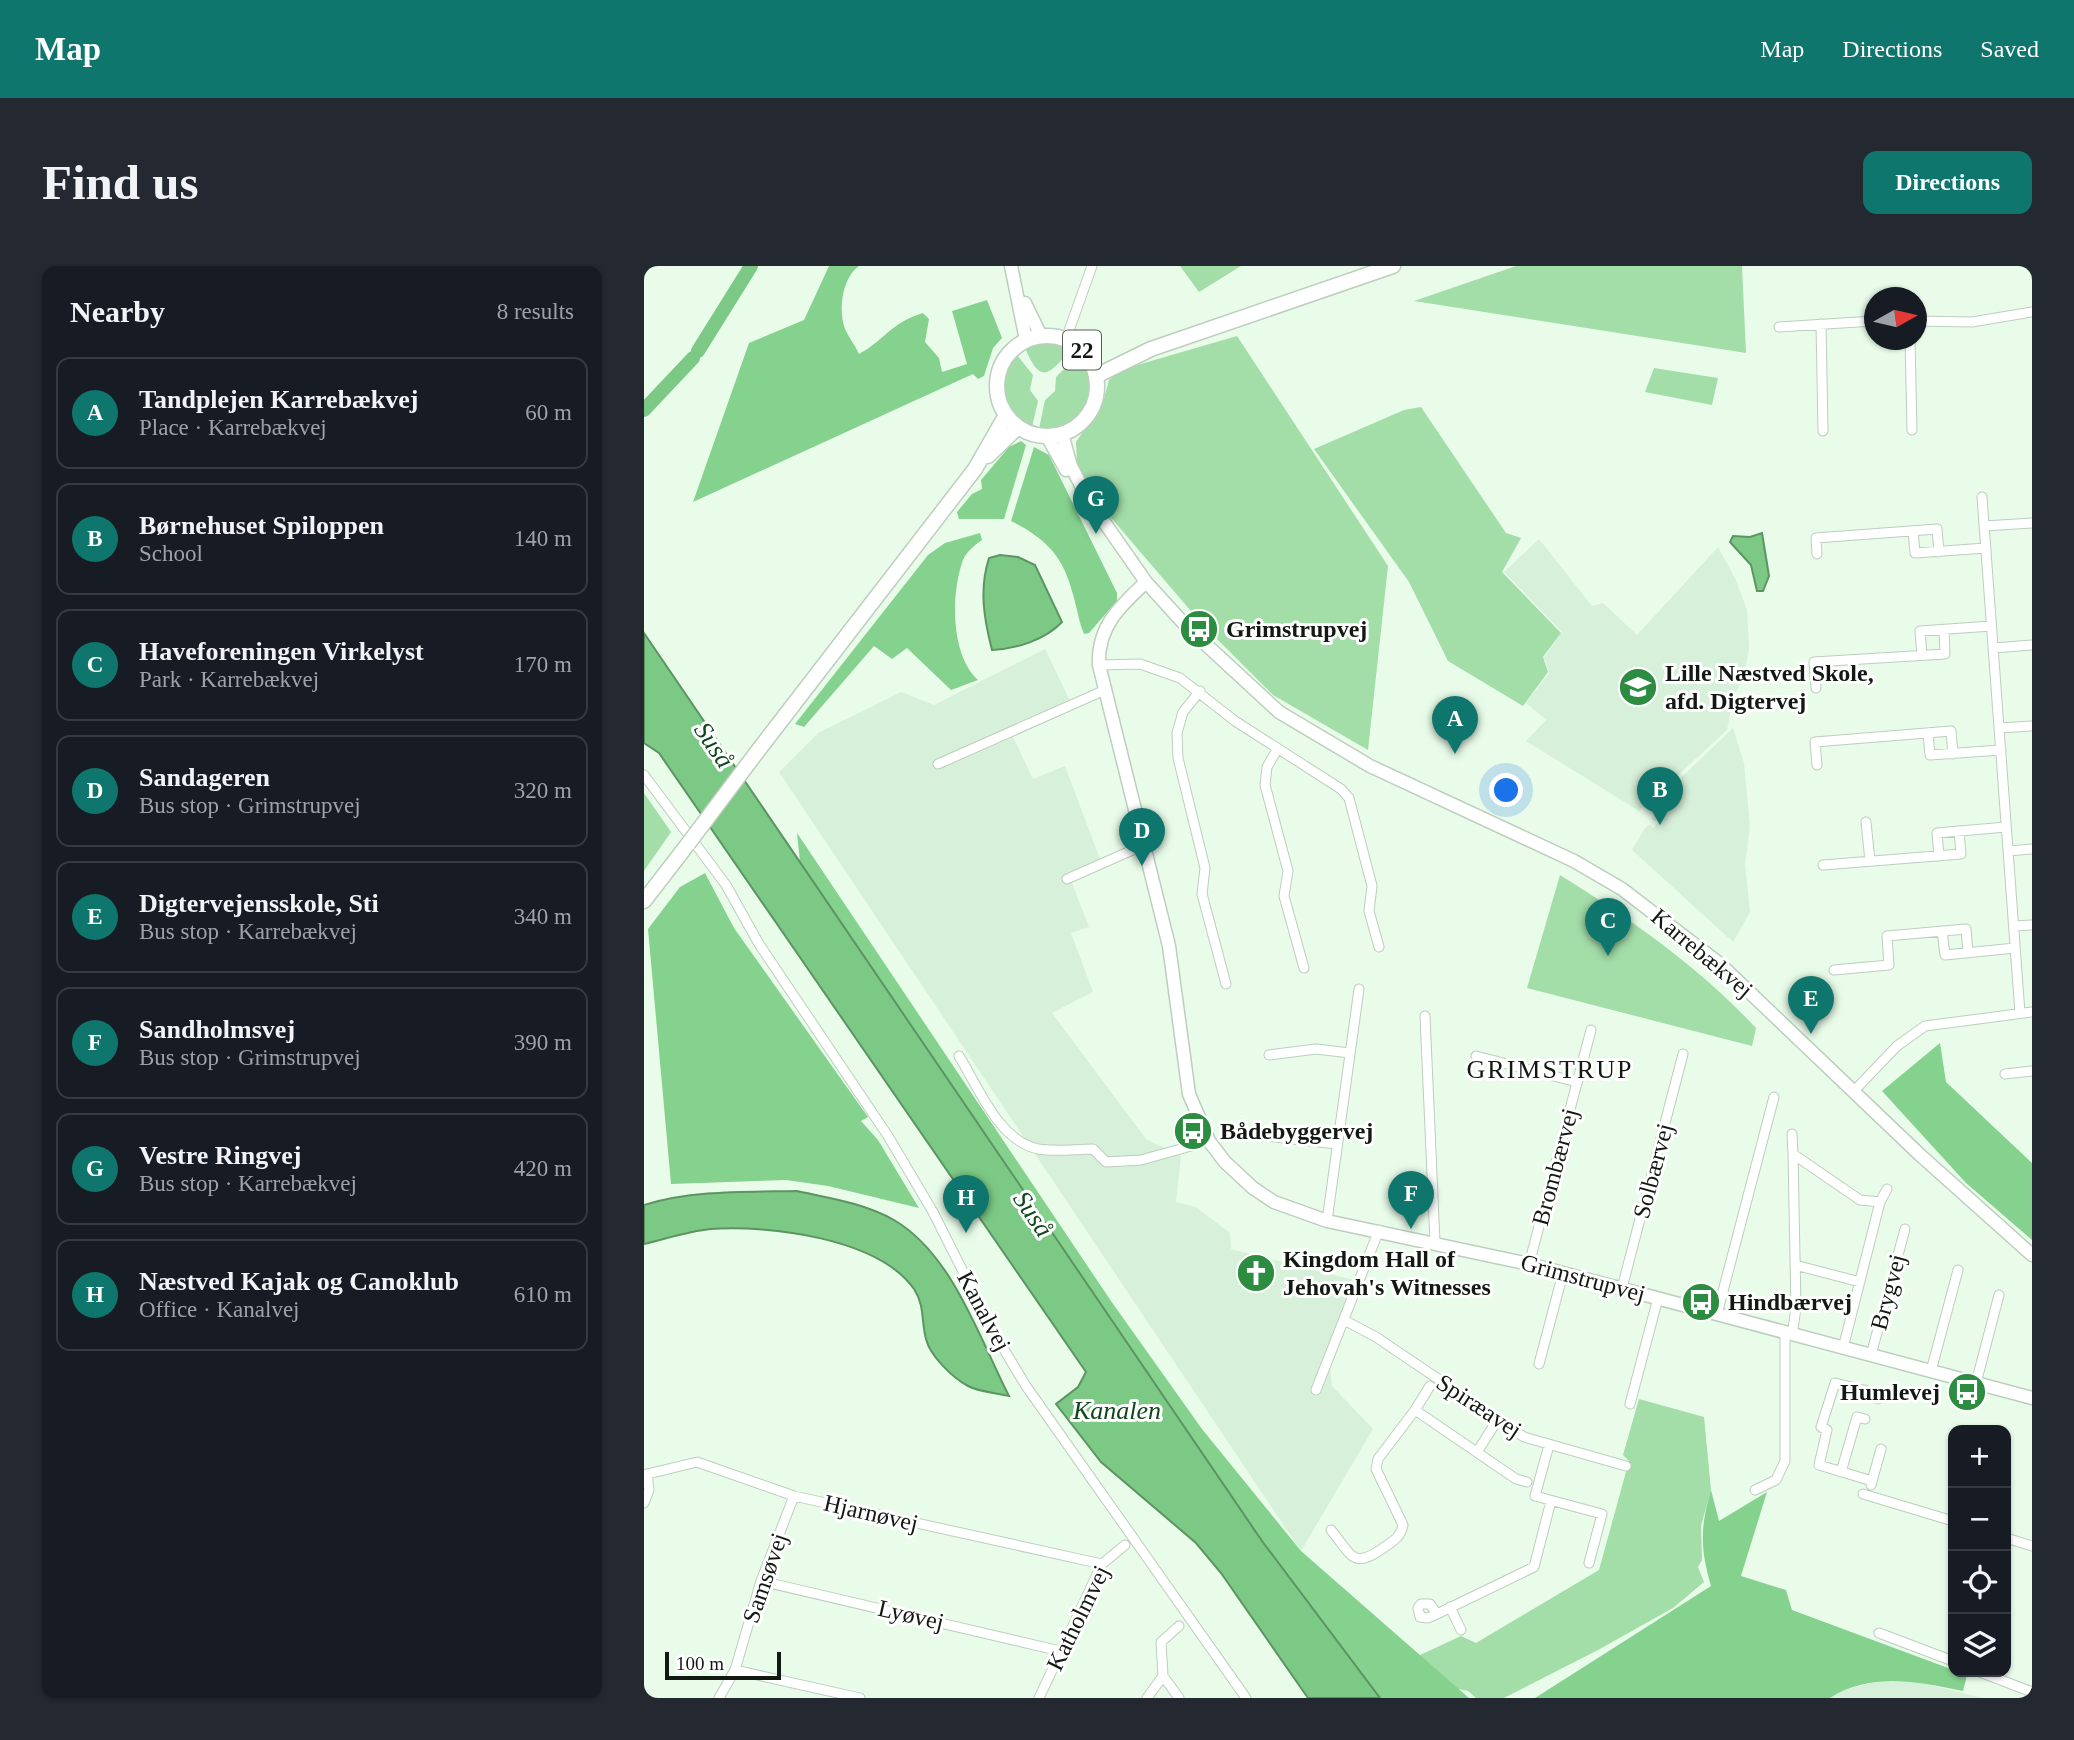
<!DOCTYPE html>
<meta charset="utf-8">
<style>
body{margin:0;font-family:"Times New Roman",serif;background:#242831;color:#f1f3f6}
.controls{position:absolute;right:21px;bottom:21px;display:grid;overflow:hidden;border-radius:14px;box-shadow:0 2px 5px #0004}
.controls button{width:63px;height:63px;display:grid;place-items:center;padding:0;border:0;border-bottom:2px solid #363941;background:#171b24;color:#f1f3f6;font:35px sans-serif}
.compass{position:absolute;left:1220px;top:21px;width:63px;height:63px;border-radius:50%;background:#171b24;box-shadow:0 2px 5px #0004;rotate:82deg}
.scale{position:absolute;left:21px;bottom:18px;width:116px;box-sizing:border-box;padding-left:7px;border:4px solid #121812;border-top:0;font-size:19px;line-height:24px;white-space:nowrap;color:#121812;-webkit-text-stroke:5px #fff;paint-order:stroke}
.you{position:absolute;left:863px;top:525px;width:24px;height:24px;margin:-18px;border:5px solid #fff;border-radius:50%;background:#1a73e8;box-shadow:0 0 0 10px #1a73e833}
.badge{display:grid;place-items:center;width:46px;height:46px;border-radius:50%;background:#0f766e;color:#fff;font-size:23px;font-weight:700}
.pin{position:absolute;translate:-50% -58px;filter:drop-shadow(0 2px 4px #0008)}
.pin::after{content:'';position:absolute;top:37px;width:24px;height:21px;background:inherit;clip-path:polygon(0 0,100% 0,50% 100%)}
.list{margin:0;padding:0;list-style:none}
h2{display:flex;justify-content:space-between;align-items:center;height:91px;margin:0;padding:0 28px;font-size:30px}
h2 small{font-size:23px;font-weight:400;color:#9ea1a6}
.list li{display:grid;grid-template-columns:46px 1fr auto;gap:21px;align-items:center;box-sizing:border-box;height:112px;margin:0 14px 14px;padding:0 14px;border:2px solid #363941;border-radius:14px}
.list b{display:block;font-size:26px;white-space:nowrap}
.list p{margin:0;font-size:23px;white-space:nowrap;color:#9ea1a6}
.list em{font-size:23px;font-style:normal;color:#9ea1a6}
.icon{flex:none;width:38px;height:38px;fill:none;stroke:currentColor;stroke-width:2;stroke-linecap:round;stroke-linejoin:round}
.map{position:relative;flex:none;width:1388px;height:1432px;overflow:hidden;border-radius:14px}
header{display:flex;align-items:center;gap:42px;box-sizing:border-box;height:98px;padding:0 35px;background:#0f766e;color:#fff}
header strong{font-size:33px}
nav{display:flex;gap:38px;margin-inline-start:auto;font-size:24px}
.intro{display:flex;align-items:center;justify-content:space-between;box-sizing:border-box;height:168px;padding:0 42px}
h1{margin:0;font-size:49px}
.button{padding:18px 32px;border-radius:14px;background:#0f766e;color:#fff;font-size:24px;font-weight:700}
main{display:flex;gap:42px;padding:0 42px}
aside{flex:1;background:#171b24;border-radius:14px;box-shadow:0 2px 5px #0004}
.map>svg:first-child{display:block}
</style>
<header>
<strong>Map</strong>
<nav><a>Map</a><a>Directions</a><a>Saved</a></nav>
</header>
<div class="intro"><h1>Find us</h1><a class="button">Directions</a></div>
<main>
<aside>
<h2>Nearby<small>8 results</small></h2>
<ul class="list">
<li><span class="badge">A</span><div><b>Tandplejen Karrebækvej</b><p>Place · Karrebækvej</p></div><em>60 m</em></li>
<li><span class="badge">B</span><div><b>Børnehuset Spiloppen</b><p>School</p></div><em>140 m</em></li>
<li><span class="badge">C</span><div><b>Haveforeningen Virkelyst</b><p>Park · Karrebækvej</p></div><em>170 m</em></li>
<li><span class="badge">D</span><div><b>Sandageren</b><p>Bus stop · Grimstrupvej</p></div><em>320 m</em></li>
<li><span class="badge">E</span><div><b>Digtervejensskole, Sti</b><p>Bus stop · Karrebækvej</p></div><em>340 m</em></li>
<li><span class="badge">F</span><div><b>Sandholmsvej</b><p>Bus stop · Grimstrupvej</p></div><em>390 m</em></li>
<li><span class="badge">G</span><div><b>Vestre Ringvej</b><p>Bus stop · Karrebækvej</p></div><em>420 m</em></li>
<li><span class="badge">H</span><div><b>Næstved Kajak og Canoklub</b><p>Office · Kanalvej</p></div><em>610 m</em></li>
</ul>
</aside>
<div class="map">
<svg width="1388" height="1432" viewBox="0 0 1388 1432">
<rect width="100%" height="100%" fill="#e9fcea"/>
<path fill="#d7f0d9" d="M895,273L948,340L959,337L993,369L1074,281L1092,314L1103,344L1105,382L1101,406L1088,436L1083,464L995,545L882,475L902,454L882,437L905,407L900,392L918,366L860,306Z
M401,383L430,443L369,471L389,513L421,500L456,593L424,607L445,661L427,667L449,726L408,747L502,873L537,890L532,936L552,941L586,967L587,983L710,1014L686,1100L688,1120L729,1163L657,1285L135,506L174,467L257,426L290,439Z
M1089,462L1100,497L1106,561L1101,598L1106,646L1089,676L988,584L1001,562L1005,559L1010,562L1014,556L1008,553L1016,538L1014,534Z
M1231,1416H1274L1339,1432H1186L1197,1425Z"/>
<path fill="#a3dda8" d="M536,0H597L555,26Z
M872,0H1098L1102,87L770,35Z
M593,70L744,300L724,484L629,429L558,358L451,233L433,196L432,176L459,136L465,114L476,104Z
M405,76L429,84C406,103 399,124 381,82Z
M373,89L389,109L386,124L394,135L388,161C358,147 352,113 373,89Z
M433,90C470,115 435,168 395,163L401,134L411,125L412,111Z
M1010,102L1074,112L1068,139L1001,126Z
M777,141L862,267L877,272L858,306L917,367L899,391L904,406L879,440L804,395L765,316L670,183L760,144Z
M0,527L27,566L0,605Z
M916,609C988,654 1054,700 1112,762L1108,780L883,722Z
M995,1133L1060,1151L1067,1224L1057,1260L1058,1294L1054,1301L1060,1316L1029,1342L954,1384L860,1432H832L824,1425L814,1423L774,1390L817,1370L832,1377L955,1304L985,1195L979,1189Z"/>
<path fill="#85d28e" d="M185,0H215C198,12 194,44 201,63C205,72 211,79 215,88C241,74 246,57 279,47L285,53L281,76L295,92L298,106L323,98L308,45L343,34L358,72L349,82L340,110L334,113L329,108L49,236L105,77L160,54Z
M377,175L382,179L360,253H315L313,246L328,228L338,223L337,214L365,181Z
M390,181L405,189L473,327V335L445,367L440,368L437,360C424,306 420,282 367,255Z
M336,267L338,274C331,279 322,286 319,294C307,327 306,388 334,414L307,424L263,382L248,393L230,380L160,461L151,458L284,289L301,277Z
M153,567L467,1035L558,1163L657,1285L825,1432H736L618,1275L156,596Z
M61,607L90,662L224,851L217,855L234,874L275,942L184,920L142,914L27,918L4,663L36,621Z
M1296,777L1302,816L1388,897V974L1322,917L1238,825Z
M1067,1224L1075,1255L1123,1226L1097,1310L1142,1324L1148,1344L1323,1409L1319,1425C1275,1416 1226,1406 1186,1432H891L1067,1320C1056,1281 1056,1263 1067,1224Z"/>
<path fill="#7cc985" stroke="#5c9462" stroke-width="2" d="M1118,267L1125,310L1119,325H1113L1107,299L1086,276L1089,270L1106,271Z
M356,289L374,291L391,299L418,356C401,374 372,383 348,384C340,353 335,323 345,292Z
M0,367L618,1275L736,1432H664L577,1307L552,1277L457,1196L412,1138L434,1121L442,1106L15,487L0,477Z
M153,925C185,932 220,937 250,954C308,988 335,1071 365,1130C353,1127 335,1126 324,1120C309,1112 286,1090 282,1073C277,1054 281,1040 270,1023C234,972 125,959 67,963C45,965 21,973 0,978V939C48,924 102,926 153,925Z"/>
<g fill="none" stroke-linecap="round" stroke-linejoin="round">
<path stroke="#7cc985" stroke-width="14" d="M54,85L107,0
M0,144L49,92"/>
<g stroke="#bccebd" stroke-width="11">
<path id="street" d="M1272,55L1328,56L1388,46
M1177,58L1179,165
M1135,61L1230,55
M422,73L448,0
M1266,74L1268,164
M1338,231L1376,747
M1340,260L1388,257
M1269,265L1271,287L1342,282
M1173,288L1172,272L1293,263L1295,286
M1349,382L1388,379
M1278,389L1276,365L1347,360
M455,399L496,398L536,412L591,455L697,523L705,532L728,620L725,645L735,681
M1172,422L1170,396L1301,388L1300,364
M556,425L539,446L533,467L534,492L561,602L558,628L582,718
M1355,462L1388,460
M1284,467L1286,489L1357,484
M633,484L623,501L621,519L644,605L640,630L660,702
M294,498L461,424
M1173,499L1171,476L1307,465L1309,488
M0,509L82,619L115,678L244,870L289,946L350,1067L382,1120L602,1432
M1222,556L1226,595
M1364,585L1388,583
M1295,590L1293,567L1362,561
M1179,599L1317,588L1315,565
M423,613L500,579
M1370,660L1388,659
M1298,665L1301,689L1371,682
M1190,704L1245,699L1243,670L1322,663L1324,687
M781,750L791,976
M625,789L672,783L706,787
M315,790C335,822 354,874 394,883C411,886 432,883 449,883L462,896L497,894L565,875
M832,790L933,816
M1361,808L1388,805
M1209,826L1253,780L1281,760L1388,746
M605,868L693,878
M1148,868L1149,888
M1236,936L1243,923
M683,955L715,723
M885,998L947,764
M1151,999L1216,1016
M978,1022L1039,788
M1073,1048L1130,831
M700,1054L732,1071L880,1171L982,1200
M1148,1069L1152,1042L1149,888L1216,934L1236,936L1199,1082
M1227,1089L1261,963
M895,1098L919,1007
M1287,1105L1314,1004
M1332,1117L1355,1029
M672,1124L735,964
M986,1138L1014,1032
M771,1144L786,1120
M905,1179L891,1230L958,1248L945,1297
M833,1186L854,1153
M1197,1206L1213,1151L1221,1153
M0,1209L53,1196L150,1230L458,1298
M1228,1215L1175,1199L1183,1164L1177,1161L1191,1117L1236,1128L1234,1133
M1227,1219L1237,1183
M1111,1224L1132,1214L1141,1195V1066
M1219,1228L1309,1255
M0,1237L5,1224L3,1208
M687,1264C709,1291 709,1304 742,1280C751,1274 757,1270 759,1259L732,1203L734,1193L771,1144L872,1213L883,1216
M1362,1272L1388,1280
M117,1315L416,1385
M806,1341L817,1364
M793,1348L786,1338H777L774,1342L776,1351L784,1352L793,1348L890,1301L907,1235
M1235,1367L1309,1395
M91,1404L216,1432
M1336,1406L1388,1426
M519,1410L535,1432
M75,1432L91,1404L117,1315L150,1230
M395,1432L458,1298L481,1279
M503,1432L519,1410L517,1376L535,1360"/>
</g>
<g stroke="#bccebd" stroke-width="15">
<path id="secondary" d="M367,0L382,74
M381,37L397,70
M418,168L427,200L444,233L502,316L543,361L635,446L726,500L930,595L978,623L1076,698L1275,888L1388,989
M403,170L422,204
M502,316C476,340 453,361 455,399L525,680L545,828L565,875L581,896L609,922L630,936L683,955L885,998L1388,1132"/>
</g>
<g stroke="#bccebd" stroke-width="17">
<path id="primary" d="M353 120a50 50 0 1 1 100 0a50 50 0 1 1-100 0Z
M452,110L507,83L749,0
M344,190L374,161
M113,486L331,203L362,149
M0,635L44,578"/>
</g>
<use href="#street" stroke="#fff" stroke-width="9"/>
<use href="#secondary" stroke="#fff" stroke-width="12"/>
<use href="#primary" stroke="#fff" stroke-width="14"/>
<g stroke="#bccebd" stroke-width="17" stroke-linecap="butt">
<path id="primary-bridge" d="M44,578L113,486"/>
</g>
<use href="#primary-bridge" stroke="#fff" stroke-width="14"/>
</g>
<defs>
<g id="bus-disc" transform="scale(2.0125)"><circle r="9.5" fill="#2c8c40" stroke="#fff"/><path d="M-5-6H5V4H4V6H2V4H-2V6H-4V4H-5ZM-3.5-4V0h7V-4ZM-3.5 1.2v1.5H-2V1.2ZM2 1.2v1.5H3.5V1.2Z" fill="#fff"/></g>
<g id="school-disc" transform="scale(2.0125)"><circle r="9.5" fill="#2c8c40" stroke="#fff"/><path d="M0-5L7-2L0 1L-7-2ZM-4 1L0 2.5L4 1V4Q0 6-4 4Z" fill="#fff"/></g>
<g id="church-disc" transform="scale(2.0125)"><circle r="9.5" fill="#2c8c40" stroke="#fff"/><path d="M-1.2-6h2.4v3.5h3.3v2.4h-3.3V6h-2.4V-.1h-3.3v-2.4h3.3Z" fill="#fff"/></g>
</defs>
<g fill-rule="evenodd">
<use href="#bus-disc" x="555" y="363"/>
<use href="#school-disc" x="994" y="421"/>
<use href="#bus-disc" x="549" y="865"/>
<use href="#church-disc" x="612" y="1007"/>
<use href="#bus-disc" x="1057" y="1036"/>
<use href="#bus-disc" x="1323" y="1126"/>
</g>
<g text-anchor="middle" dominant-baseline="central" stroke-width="6" stroke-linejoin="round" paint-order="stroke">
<rect fill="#fff" stroke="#595d59" stroke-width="2" x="419" y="64.5" width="38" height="39" rx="5"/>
<g font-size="23" font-weight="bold" fill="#121812">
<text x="438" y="84">22</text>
</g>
<g font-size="24" font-weight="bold" fill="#121812" stroke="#fff" text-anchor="start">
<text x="582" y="363">Grimstrupvej</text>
<text x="1021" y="407">Lille Næstved Skole,<tspan x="1021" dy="28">afd. Digtervej</tspan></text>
<text x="576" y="865">Bådebyggervej</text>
<text x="639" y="993">Kingdom Hall of<tspan x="639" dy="28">Jehovah's Witnesses</tspan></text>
<text x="1084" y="1036">Hindbærvej</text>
<text x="1296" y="1126" text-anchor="end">Humlevej</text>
</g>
<g font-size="24" fill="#121812" stroke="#fff">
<text transform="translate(1058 687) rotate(40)">Karrebækvej</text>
<text transform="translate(911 901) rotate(-75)">Brombærvej</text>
<text transform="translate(1009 905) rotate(-75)">Solbærvej</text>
<text transform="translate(939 1012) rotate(15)">Grimstrupvej</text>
<text transform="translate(1244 1026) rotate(-75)">Brygvej</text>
<text transform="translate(340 1045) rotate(62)">Kanalvej</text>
<text transform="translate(835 1140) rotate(33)">Spiræavej</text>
<text transform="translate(227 1247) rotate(13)">Hjarnøvej</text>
<text transform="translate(121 1312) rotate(-71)">Samsøvej</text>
<text transform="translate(267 1349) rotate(13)">Lyøvej</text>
<text transform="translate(434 1352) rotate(-64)">Katholmvej</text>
</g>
<g font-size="26" font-style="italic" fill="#0f471c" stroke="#fff">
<text transform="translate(70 479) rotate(56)">Suså</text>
<text transform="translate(389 948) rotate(56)">Suså</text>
<text x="473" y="1144">Kanalen</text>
</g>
<g font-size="26" letter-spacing="2" fill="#121812" stroke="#fff">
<text x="906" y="803">GRIMSTRUP</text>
</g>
</g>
</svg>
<div class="controls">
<button>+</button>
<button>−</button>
<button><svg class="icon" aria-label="locate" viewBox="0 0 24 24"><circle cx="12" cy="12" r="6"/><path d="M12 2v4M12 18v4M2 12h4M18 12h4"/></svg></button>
<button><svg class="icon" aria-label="layers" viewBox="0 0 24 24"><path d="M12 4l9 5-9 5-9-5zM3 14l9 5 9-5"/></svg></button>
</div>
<svg class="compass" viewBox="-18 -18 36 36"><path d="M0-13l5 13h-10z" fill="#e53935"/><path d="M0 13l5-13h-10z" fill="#9ea1a6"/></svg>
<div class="scale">100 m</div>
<div class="you"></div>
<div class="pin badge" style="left:811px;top:488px">A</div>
<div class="pin badge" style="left:1016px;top:559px">B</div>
<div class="pin badge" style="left:964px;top:690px">C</div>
<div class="pin badge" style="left:498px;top:600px">D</div>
<div class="pin badge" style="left:1167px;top:768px">E</div>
<div class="pin badge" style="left:767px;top:963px">F</div>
<div class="pin badge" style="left:452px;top:268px">G</div>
<div class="pin badge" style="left:322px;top:967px">H</div>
</div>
</main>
